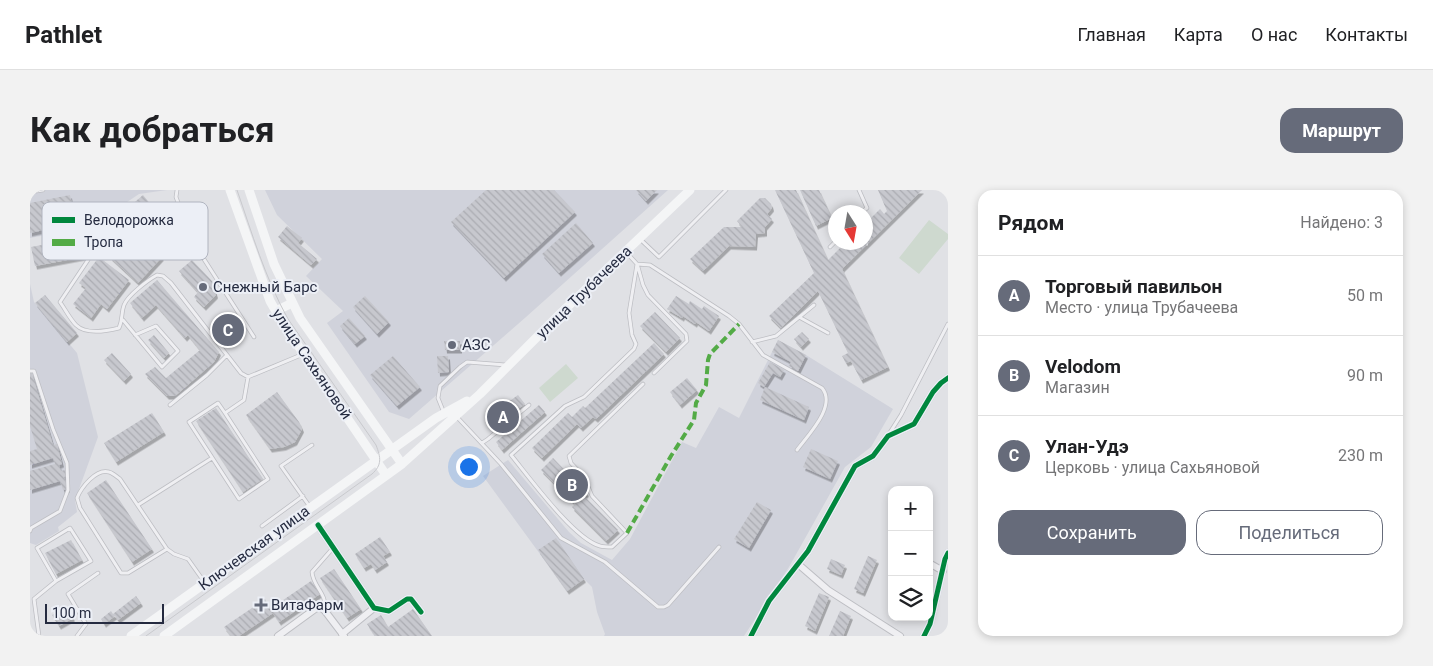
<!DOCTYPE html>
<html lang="ru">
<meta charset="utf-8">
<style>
body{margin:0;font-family:Roboto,sans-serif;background:#f2f2f2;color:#202124}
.controls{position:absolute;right:15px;bottom:15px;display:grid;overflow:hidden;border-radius:10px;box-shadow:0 2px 8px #0003}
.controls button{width:45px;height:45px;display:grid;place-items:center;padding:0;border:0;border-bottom:1px solid #e0e0e0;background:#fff;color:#202124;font:25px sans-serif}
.compass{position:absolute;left:798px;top:15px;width:45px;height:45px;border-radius:50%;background:#fff;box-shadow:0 2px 8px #0003;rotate:169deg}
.scale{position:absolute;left:15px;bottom:12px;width:119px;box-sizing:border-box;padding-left:5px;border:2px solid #252b40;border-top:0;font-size:14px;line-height:18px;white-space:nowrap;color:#252b40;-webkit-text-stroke:4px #eceff6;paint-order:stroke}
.you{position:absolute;left:438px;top:276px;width:18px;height:18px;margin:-12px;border:4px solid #fff;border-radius:50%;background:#1a73e8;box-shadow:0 0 0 8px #1a73e833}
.badge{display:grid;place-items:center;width:32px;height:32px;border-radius:50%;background:#666b7a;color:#fff;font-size:16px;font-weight:700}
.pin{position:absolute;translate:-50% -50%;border:2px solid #fff;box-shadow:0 1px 5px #0006}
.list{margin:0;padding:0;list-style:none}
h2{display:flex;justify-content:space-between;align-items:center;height:65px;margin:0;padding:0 20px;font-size:21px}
h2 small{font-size:16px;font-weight:400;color:#757577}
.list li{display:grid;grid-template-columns:32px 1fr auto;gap:15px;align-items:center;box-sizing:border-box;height:80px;padding:0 20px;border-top:1px solid #e0e0e0}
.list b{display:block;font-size:19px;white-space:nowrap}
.list p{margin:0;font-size:16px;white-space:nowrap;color:#757577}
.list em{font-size:16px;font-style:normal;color:#757577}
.actions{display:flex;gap:10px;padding:15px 20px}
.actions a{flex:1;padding:11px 0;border:1px solid #666b7a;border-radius:15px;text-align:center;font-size:18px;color:#666b7a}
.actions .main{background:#666b7a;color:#fff}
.icon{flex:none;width:28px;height:28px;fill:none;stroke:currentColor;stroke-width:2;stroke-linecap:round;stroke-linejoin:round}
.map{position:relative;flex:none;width:918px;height:446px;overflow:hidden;border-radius:15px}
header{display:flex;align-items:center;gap:30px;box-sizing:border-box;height:70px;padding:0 25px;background:#fff;border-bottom:1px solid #e0e0e0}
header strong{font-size:24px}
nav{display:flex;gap:28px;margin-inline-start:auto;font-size:18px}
.intro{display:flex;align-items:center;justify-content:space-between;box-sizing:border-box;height:120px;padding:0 30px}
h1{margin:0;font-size:35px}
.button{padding:12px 22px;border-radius:15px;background:#666b7a;color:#fff;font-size:18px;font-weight:700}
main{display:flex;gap:30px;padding:0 30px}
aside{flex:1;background:#fff;border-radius:15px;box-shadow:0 2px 8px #0003}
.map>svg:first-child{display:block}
</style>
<header>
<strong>Pathlet</strong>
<nav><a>Главная</a><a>Карта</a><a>О нас</a><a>Контакты</a></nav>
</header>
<div class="intro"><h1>Как добраться</h1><a class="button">Маршрут</a></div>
<main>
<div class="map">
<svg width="918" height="446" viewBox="0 0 918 446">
<defs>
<pattern id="building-back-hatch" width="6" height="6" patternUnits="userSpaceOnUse" patternTransform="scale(1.25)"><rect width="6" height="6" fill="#c7c8ce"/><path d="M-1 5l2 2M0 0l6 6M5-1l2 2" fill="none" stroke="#abacb2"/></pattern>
<filter id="shadow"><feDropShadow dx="2" dy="3.5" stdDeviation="0" flood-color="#0004"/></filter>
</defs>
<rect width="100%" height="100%" fill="#e0e1e5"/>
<path fill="#d0d2db" d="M0,0H137L109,4L60,37L0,48Z
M235,0H638L496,127L379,229L359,222L297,133L313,121L276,86L292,69L247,25Z
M0,94L4,112L47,163L68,247L45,310L47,322L28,337L29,341L6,355L0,353Z
M748,150L776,165L863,219L841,257L815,277L759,377L714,446H574L575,444L567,422L562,397L554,389L537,401L453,286L478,270L539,342L551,353L582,370L600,349L652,252L666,258L689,217L709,228Z"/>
<path fill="#ced9cf" d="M899,30L918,44V49L889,84L869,68Z
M536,174L548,188L520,212L509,198Z"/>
<path fill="url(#building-back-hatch)" filter="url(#shadow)" d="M456,0H524L545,22L474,88L421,32Z
M606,0H627L616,11Z
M745,0H766L798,70L816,52H836V33L850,19L854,24L857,21L848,0H892L812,79L858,177L831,190L821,171L816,173L812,166L818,163L788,101L751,138L739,126L784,83Z
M770,0H789L802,28L786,36Z
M40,5L46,33L0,43V13Z
M113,5L122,16L126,13L140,31L130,38L117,20L72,59L63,48Z
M730,8H735L741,14L742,18L737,24L742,29L735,37V43L726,44L725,57L699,56L673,81L660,69L694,37H712L707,31Z
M546,33L563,53L529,83L512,64Z
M257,36L272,48L268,53L287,69L281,75L248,47Z
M105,41L132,67L108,93L80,67Z
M54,47L58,66L5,76L1,57Z
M69,67L99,90L77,119L71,114L61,128L43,114L56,98L49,93Z
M162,70L182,91L186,105L174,117L164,107L168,102L149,81Z
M127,90L189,162L184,172L145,206H137L115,184L125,177L136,188L170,160L158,145L155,148L126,115L112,128L100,113Z
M15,105L47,143L37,152L5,113Z
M335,106L359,132L347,144L323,117Z
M646,106L659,114L660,111L672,119L674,116L689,126L679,141L666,132L665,134L653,126L652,128L637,119Z
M625,122L650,148L636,162L610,136Z
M199,125L213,143L198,154L184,136Z
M319,128L335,146L325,154L310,136Z
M772,142L779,149L771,157L764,149Z
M124,145L139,163L134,168L118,150Z
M748,150L776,165L768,181L759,176L761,172L742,162Z
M414,151H430V160H415Z
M624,153L634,164L566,229L563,227L551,238L547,234L512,268L502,258L538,223L542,227L553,216L555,218Z
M82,163L101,184L94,191L74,170Z
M363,166L390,197L367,216L340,185Z
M407,166H418L419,182L408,183Z
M740,172L754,180L750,187L743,183L734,197L728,193Z
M0,183H2L23,255L27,254L32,274L29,275L31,281L35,280L37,286L34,287L38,299L33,300L30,291L0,300V281L25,274L23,268L0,275V261L7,259L0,236Z
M657,188L667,200L650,215L640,202Z
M735,197L779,217L774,230L730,210Z
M247,202L269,232L272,239L265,252L254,257L240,259L216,225Z
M488,205L495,214L484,222L477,213Z
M509,215L515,222L472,260L466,252Z
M186,218L233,289L213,302L166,231Z
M472,218L481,227L473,236L464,226Z
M122,223L134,242L86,272L74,253Z
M781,259L808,271L800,289L773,277Z
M523,268L557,303L554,306L588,340L576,351L542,317L545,314L511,280Z
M76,290L122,359L102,372L57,303Z
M727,312L741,320L719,358L704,349Z
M350,347L360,362L353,366L357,372L345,380L341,374L334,378L325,364Z
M526,348L554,389L537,401L508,360Z
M41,350L52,370L26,384L15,363Z
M838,366L847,370L833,403L824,399Z
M801,369L815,375L811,385L797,379Z
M304,379L331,419L317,428L290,388Z
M281,391L290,404L249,432L243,423L209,446H201L194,437L235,409L240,419Z
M789,403L799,407L785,441L775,436Z
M106,406L111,413L88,430L85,426L74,434L71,429L81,421L83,424Z
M37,417L43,428L29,436L22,425Z
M383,419L402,446H345L337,434L351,425L358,437Z
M810,421L821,426L813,446H799Z"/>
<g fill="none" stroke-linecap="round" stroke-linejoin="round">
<g stroke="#bdbec3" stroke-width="4.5">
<path id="lane" d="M147,0L146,7L150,18L163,44L170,63L224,147
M829,0L837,18L832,22
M0,2L13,0
M610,49L629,67L696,0
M800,57L806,51
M78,61L108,34L127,48L155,29
M596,62L607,74L620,75L699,126L709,134L733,165L792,198C807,216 778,245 767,260
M58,70L30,112C35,119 40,129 46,135C56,145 77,141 89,138C93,129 91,123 94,115C98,105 118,90 127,85L133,86L141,93L197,165
M607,74L599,123L602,145L606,154L604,159L554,207L535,216L481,265C499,287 544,349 570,356C574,357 578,357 582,357L597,343L562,306L554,287L541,273L539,266L613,194
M608,77L613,95L618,105L656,144L657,151L624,183
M769,127L798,143
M93,130L132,177L148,161L126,136L105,145
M722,152L746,146L784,115
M0,181H4L23,239L37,273L38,300L30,321L1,338L0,341
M140,215L177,185L197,165L211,183L218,187L271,165
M195,223L238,289L209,309L159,232L188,213L195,223L214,210L218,187
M414,223L408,208L410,196L430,177L437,172L476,175
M426,226L471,274L531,348L575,372L628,417H634L638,415L689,357
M859,244L871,225L918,134
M452,253L458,249L499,215
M108,315L182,268
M280,317L251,276L282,255
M232,336L273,306
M137,359L98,383H91L50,318L47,308C51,298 66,278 79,282C83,283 87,287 90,289L137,359L144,364L158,369L175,393
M295,420C297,403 283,397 282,382L303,358
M0,445L1,446
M9,446L4,409L26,391L61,371L40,338L7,358L26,391
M47,446L56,434L38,404L68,383"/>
</g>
<g stroke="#bdbec3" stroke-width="8">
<path id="street" d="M288,335L344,418L359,421L377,409H381L391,422
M899,373L913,381
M768,374L798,400L870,446
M312,444L344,418
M248,446L285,419L290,417L295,421L314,446
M721,446L739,411L778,361L825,276L843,266L858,246L884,234L903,202L911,193L918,188
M894,446L900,434L915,369L918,363"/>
</g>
<use href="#lane" stroke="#efeff2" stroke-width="3"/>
<use href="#street" stroke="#efeff2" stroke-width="6"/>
<path stroke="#f4f5f6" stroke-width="9" d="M200,0L240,111L252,132L356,285
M219,0L244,74L270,128L372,274
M246,121L262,113
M101,446L406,228L437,211
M134,446L372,274L450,204L531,123L660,0"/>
<path stroke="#c8c9cd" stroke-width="1" d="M116,446L342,284C352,275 351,268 346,255L258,129C235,88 222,43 207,0"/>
<path stroke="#53ab46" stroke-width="4" stroke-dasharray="8 4" stroke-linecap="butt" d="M597,343L641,266L664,230L666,213L676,195L678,170L680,164L709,134"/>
<g stroke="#eceff6" stroke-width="8">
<path id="cycleway" d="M288,335L344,418L359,421L377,409H381L391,422
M721,446L739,411L778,361L825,276L843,266L858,246L884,234L903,202L911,193L918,188
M894,446L900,434L915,369L918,363"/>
</g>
<use href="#cycleway" stroke="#00873e" stroke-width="5"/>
</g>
<g fill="#666b7a" stroke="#eceff6" stroke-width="2">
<circle cx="173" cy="97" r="5"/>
<circle cx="422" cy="155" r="5"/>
<path d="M228.5 407.5h5v5h5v5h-5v5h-5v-5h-5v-5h5z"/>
</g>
<g text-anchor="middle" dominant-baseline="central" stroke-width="4" stroke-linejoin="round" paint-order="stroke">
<g font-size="15" fill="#252b40" stroke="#eceff6" text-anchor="start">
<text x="183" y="97">Снежный Барс</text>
<text x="432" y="155">АЗС</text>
<text x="241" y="415">ВитаФарм</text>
</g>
<g font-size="15" fill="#252b40" stroke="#eceff6">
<text transform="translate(554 102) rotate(-44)">улица Трубачеева</text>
<text transform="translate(282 174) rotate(56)">улица Сахьяновой</text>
<text transform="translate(224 358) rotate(-36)">Ключевская улица</text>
</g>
</g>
<rect x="12" y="12" width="166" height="58" rx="8" fill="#eceff6" stroke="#b0b4bf" stroke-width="1"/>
<rect x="22" y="27" width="23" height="6" fill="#00873e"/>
<rect x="22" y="49" width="23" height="7" fill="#53ab46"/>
<g font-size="14" fill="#252b40">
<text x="54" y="35">Велодорожка</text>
<text x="54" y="57">Тропа</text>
</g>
</svg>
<div class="controls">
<button>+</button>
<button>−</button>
<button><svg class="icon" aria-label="layers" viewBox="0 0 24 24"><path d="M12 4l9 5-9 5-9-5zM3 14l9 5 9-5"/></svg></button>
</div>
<svg class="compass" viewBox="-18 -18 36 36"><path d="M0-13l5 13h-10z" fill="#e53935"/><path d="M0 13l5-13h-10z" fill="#757577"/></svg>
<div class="scale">100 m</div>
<div class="you"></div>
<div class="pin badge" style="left:473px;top:227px">A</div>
<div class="pin badge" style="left:542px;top:295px">B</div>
<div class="pin badge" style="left:198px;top:140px">C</div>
</div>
<aside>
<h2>Рядом<small>Найдено: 3</small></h2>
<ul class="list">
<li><span class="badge">A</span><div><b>Торговый павильон</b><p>Место · улица Трубачеева</p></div><em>50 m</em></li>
<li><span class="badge">B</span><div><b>Velodom</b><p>Магазин</p></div><em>90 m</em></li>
<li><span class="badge">C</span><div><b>Улан-Удэ</b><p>Церковь · улица Сахьяновой</p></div><em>230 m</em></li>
</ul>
<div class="actions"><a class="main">Сохранить</a><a>Поделиться</a></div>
</aside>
</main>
